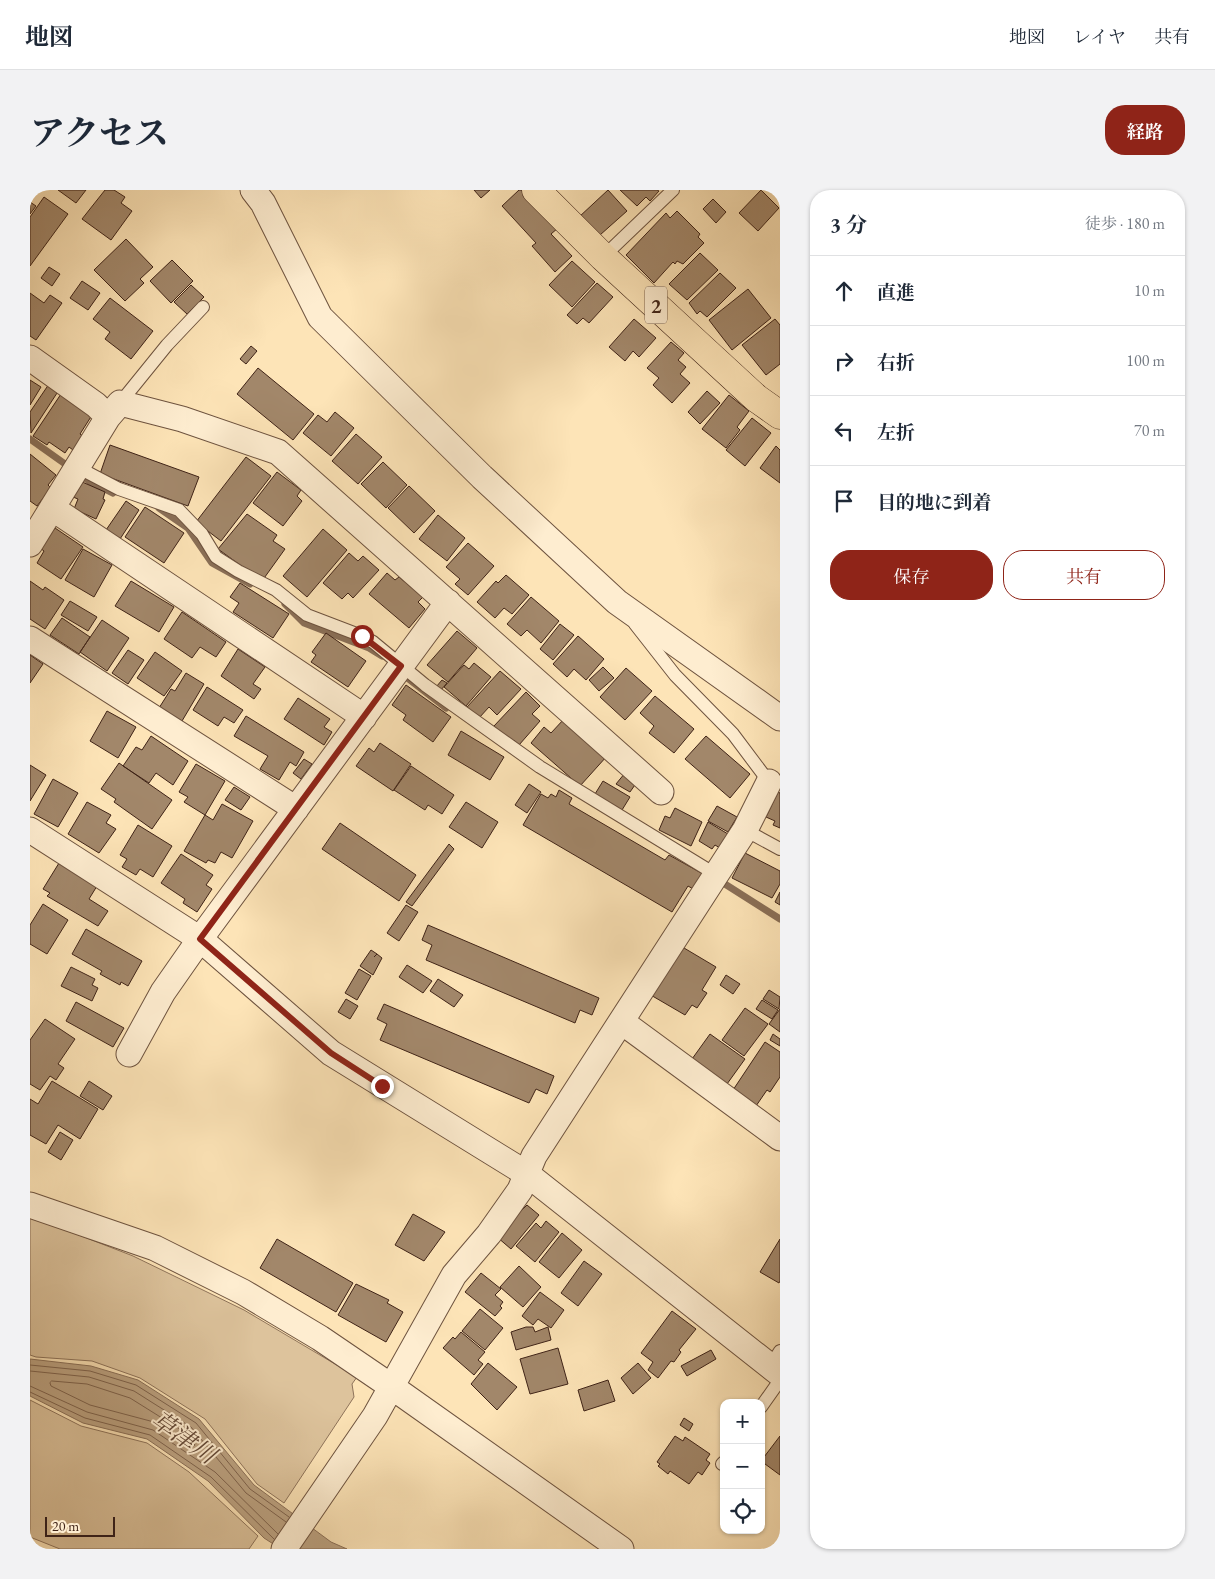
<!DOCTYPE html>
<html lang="ja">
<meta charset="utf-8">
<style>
body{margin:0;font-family:"EB Garamond","Noto Serif JP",serif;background:#f2f2f3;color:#1f2937}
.controls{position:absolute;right:15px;bottom:15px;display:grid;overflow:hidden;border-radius:10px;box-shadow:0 1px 4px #0004}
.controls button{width:45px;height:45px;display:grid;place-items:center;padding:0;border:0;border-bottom:1px solid #e0e1e3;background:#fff;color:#1f2937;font:25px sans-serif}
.scale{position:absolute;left:15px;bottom:12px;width:70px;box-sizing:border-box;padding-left:5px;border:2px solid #3f2317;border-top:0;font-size:14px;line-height:18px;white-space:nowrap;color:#3f2317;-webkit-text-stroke:4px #feedd0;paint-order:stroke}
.stop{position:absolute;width:15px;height:15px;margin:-11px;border:4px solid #8f2418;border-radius:50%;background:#fff}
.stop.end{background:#8f2418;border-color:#fff;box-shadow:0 1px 5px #0008}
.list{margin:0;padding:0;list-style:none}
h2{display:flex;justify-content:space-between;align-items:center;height:65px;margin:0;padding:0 20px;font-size:21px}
h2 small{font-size:16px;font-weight:400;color:#747a83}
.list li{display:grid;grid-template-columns:32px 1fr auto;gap:15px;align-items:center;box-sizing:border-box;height:70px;padding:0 20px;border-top:1px solid #e0e1e3}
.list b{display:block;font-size:19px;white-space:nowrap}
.list em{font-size:16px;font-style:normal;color:#747a83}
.actions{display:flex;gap:10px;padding:15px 20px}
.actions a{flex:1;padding:11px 0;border:1px solid #8f2418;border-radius:20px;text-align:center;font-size:18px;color:#8f2418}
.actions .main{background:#8f2418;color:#fff}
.icon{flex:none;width:28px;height:28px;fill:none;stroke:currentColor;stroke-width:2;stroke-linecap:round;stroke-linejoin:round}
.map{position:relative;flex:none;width:750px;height:1359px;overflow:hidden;border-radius:20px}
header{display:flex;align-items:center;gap:30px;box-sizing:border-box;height:70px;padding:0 25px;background:#fff;border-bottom:1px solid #e0e1e3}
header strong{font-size:24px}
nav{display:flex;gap:28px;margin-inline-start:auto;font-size:18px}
.intro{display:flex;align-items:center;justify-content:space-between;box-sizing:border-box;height:120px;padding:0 30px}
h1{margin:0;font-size:35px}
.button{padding:12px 22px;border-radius:20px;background:#8f2418;color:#fff;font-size:18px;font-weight:700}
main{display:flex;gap:30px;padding:0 30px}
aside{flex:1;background:#fff;border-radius:20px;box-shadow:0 1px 4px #0004}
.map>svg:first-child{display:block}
</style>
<header>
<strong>地図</strong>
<nav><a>地図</a><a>レイヤ</a><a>共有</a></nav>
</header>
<div class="intro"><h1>アクセス</h1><a class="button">経路</a></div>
<main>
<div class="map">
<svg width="750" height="1359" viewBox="0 0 750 1359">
<rect width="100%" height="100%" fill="#fde4b7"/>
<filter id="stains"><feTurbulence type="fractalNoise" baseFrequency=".004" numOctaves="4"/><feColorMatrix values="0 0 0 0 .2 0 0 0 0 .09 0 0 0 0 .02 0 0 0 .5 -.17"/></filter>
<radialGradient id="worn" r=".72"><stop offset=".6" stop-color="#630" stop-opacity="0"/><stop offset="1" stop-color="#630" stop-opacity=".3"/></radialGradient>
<path fill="#ddc39c" stroke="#8e735a" d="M0,1026L103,1066L214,1120L327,1187L322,1194L324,1207L254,1313L227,1294L175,1229L110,1188L62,1171L6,1167L0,1165Z
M0,1210L51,1236L117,1253L159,1282L228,1346L219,1359H30L0,1347Z"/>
<path fill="#bca281" stroke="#8a6f57" d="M0,1169L61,1176L108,1190L169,1229L224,1295L301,1352L317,1359H251L234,1348L178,1291L117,1249L53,1233L0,1206Z"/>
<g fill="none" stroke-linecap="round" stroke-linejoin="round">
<path stroke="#7e624c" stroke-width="1" d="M0,1175L60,1181L106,1195L166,1233L220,1299L259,1327
M0,1181L59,1187L104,1201L161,1237L216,1303L256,1332
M22,1191L57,1194L100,1208L156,1243L165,1255L162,1257L124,1232L60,1215L21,1196L20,1193Z
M0,1196L57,1222L123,1240L185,1282L248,1344
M0,1202L55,1228L120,1245L181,1287L244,1349"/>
<path stroke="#8a6f57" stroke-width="7" d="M0,249L59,291L83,303
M129,318L158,338L182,373L220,394
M255,414L274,433L339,458L352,466
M371,483L416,518
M687,689L750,729"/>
</g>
<path fill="#a2876a" stroke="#3f2317" d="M28,0H56L46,13Z
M75,0H84L95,7L91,13L102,21L81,50L52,29Z
M444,0H460L451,8Z
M489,0H493L528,38L521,44L542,66L525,82L502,56L506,53L472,16Z
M578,0L597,21L570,45L549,27Z
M590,0H627L629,1L620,11L616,7L607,16Z
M731,0L749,18L728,41L709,23Z
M14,7L38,24L0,76V27Z
M683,9L696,22L686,33L673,19Z
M0,12L6,16L0,24Z
M647,21L670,44L668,47L674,53L653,74L647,71L645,74L643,72L624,93L596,65L636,23L640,28Z
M96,49L123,77L110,89L114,93L95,111L64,80Z
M670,63L688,80L657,110L639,94Z
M142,70L163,91L141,113L120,91Z
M542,71L565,92L542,117L519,95Z
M19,77L30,84L22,96L11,88Z
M690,83L706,98L677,127L670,121L667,124L659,113Z
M52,91L70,103L58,120L40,108Z
M567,93L583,107L559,133L553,128L547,134L537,125Z
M161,95L174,107L157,124L144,112Z
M718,99L741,128L702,160L679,130Z
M0,103L14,113L20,105L32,113L6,150L0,146Z
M80,108L123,141L101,169L75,149L80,142L63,129Z
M604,129L626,148L609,167L603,161L595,171L579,157Z
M745,129L750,135V174L736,185L712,155Z
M641,152L654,163L648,170L656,177L650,184L660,193L642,213L623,195L629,188L617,178Z
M221,156L227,161L216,174L210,169Z
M228,178L284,224L263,250L207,204Z
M0,190L11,197L0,215Z
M19,194L29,200L1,243L0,222Z
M33,201L64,222L50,244L53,246L43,260L39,257L35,263L19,252L17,255L3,246Z
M677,201L690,213L670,234L658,222Z
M699,205L719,221L707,237L710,240L696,258L672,239Z
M305,222L324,238L301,266L273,243L288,225L297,232Z
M722,228L741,243L715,276L696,260Z
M326,244L352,267L328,294L302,271Z
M80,255L169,287L158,316L70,284Z
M746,256L750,260V293L730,278Z
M0,264L26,285L18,295L21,298L7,316L0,311Z
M216,267L241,286L191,351L166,332Z
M353,272L377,295L356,318L331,294Z
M247,282L271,300L267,306L272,311L253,336L223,313Z
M50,291L75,302L73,309L75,310L66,329L44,319L48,309L43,307Z
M379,296L405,321L384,343L358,318Z
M96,311L109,320L90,349L76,340Z
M115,317L154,343L134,373L95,347Z
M217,324L247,345L243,351L255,359L232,391L188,359Z
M408,325L435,348L417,371L389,349Z
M25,338L53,357L31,389L7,373L14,361L10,358Z
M293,339L317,360L277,407L253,386Z
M438,353L464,376L438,405L425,394L430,389L416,377Z
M53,359L82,375L64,407L35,390Z
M319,363L328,371L333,366L349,380L323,408L318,403L312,409L293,393Z
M357,383L365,390L369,387L393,407L388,412L395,419L379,438L339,404Z
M476,385L499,405L482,424L474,418L465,428L447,412L466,391L468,393Z
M0,391L13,400L15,397L34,410L15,439L0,429Z
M101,391L144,417L129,442L85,416Z
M210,393L259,424L243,448L203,422L209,413L200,407Z
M501,407L529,431L511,453L497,440L491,446L477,434Z
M40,411L67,427L58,441L31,425Z
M152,422L196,452L186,467L170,457L162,468L134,449Z
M32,428L60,447L49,464L20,445Z
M72,430L99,448L77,481L50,462Z
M530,434L544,445L523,470L510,459Z
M427,441L447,458L418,492L397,475Z
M296,443L336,471L318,497L281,472L286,465L282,462Z
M548,446L574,469L556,490L544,479L537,487L523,474Z
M208,459L235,477L223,494L231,499L224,509L191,486Z
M98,460L114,470L98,494L82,483Z
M125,462L152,481L134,506L107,488Z
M0,465L13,474L0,493Z
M444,473L461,487L436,516L414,497L434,475L439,479Z
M573,477L584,488L569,501L559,490Z
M596,478L622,501L595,530L570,507Z
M470,481L491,499L467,525L459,517L449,528L437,517Z
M156,483L174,494L152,531L129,518L141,499L145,501Z
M412,490L417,493L410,501L406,497Z
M376,495L421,527L403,552L373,530L376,525L362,515Z
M177,497L213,520L204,533L194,527L188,536L163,520Z
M496,502L510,516L502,524L510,531L489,555L484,550L482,553L464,536Z
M625,506L664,539L644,563L619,543L624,536L610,523Z
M268,508L300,529L294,537L302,542L294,555L254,529Z
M77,521L106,537L88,568L60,551Z
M216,526L274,562L266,576L260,572L249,590L230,579L238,566L204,546Z
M534,529L577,566L550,596L501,553L514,537L521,543Z
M431,541L474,567L460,590L418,565Z
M121,546L158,571L143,595L126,583L119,593L93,576L106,557L112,560Z
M676,546L720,584L700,608L655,569Z
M350,553L381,574L363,601L326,576L339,558L344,562Z
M274,569L282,574L271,589L263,583Z
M89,573L142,610L122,639L84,612L86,609L71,599Z
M166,574L195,591L175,625L154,612L158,607L149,602Z
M0,575L16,585L0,611Z
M381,576L424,605L412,624L398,615L395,620L364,600Z
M595,583L607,592L600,602L586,594Z
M23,589L48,603L28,637L4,624Z
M573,591L600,607L592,620L565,604Z
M499,594L511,602L497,623L485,615Z
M204,597L220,607L211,620L195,610Z
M529,600L542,608L539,614L635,670L639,665L675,685L665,700L658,696L642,722L493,635L511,604L518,608L521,604L526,607Z
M748,602L750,603V638L743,635L745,631L736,627Z
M57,612L81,625L76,633L86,639L69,663L38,644Z
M436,612L468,632L452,658L419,637Z
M192,614L223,631L202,668L191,662L185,673L178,670L176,673L154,661L175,625L183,630Z
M687,616L707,627L698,642L678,631Z
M645,618L672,632L661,656L629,640L635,626L640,628Z
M678,632L698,644L690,658L685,655L682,659L669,651Z
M310,633L386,685L369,711L292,659Z
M108,635L142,656L123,687L110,679L106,685L92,677L97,669L90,665Z
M419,654L424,659L382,716L376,712Z
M715,663L750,681V694L742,708L702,688Z
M151,664L183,685L176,695L182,699L167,722L153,713L155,709L131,693Z
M29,673L67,696L59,709L78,721L68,736L17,706L20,703L13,699Z
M750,702V715L745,712Z
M13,714L38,730L17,764L0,754V735Z
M376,715L388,722L369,751L357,743Z
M398,735L569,808L562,825L550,820L545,833L396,770L402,755L392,750Z
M56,739L112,771L98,796L91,792L90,795L70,784L72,781L42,764Z
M649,755L686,777L672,800L677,803L667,818L662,815L655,825L619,804Z
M341,760L347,764L344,767L347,764L352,768L343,785L330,776Z
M377,775L402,791L393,803L369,787Z
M41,777L65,789L62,795L68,798L62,811L31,796Z
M329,779L341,786L327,810L315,803Z
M696,785L710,794L703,804L690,795Z
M408,789L433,805L424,817L400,801Z
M739,800L750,807L749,819L733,809Z
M316,809L328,816L320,829L308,822Z
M732,810L748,820L742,829L726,819Z
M46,812L94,838L83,857L36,831Z
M354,814L524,886L517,904L506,899L499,913L350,850L357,834L347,829Z
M715,818L738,834L714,866L692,850Z
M750,819V842L739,834Z
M15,829L45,849L28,874L34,878L26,890L20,886L10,900L0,894V850Z
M680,844L715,869L697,894L662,869Z
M743,844L750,849V856L740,850Z
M735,852L750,862V887L740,902L737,900L726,916L703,900Z
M22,891L68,919L50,949L28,935L16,954L0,945V909L8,914Z
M59,891L82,906L73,920L50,906Z
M30,942L43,950L31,970L18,962Z
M497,1015L509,1025L481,1059L467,1047L489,1019L491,1021Z
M383,1024L415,1042L394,1071L365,1055Z
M516,1031L529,1042L505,1072L486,1056L506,1033L511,1038Z
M532,1043L552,1060L529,1088L509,1072Z
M247,1049L323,1093L306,1122L230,1078Z
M750,1049V1091L749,1093L730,1082Z
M554,1071L572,1084L548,1116L531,1103Z
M489,1076L511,1097L493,1117L470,1097Z
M451,1083L471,1099L465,1105L473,1112L470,1116L472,1118L465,1126L435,1102Z
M326,1094L359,1110L357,1113L373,1122L356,1152L308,1125Z
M510,1102L534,1120L521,1138L508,1129L503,1135L492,1126Z
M450,1119L473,1138L455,1160L432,1141Z
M642,1121L666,1139L649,1160L651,1162L644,1172L641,1171L628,1188L618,1180L623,1172L611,1163Z
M496,1137H503L505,1142L518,1137L521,1150L486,1160L481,1142Z
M431,1142L455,1162L448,1170L453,1174L444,1185L413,1158L423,1147L425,1149Z
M528,1158L538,1194L500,1204L490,1169Z
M681,1160L686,1169L657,1186L651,1176Z
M458,1173L487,1197L467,1220L441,1194Z
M608,1173L621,1188L603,1204L591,1188Z
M578,1190L585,1211L554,1221L548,1200Z
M654,1228L663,1234L659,1241L650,1235Z
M645,1246L653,1251L655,1247L680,1264L676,1270L680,1273L672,1285L668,1282L659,1294L640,1281L638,1284L628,1276L630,1274L627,1272Z
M750,1246V1285L731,1271Z"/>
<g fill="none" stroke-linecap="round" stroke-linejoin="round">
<g stroke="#6e533f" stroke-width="14">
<path id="lane" d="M573,67L643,0
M90,213L137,155L173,117
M47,277L89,299L149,320L172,344L186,367L208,381L246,400L277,425L332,446L343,452L395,495L510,577L685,684
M605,434L645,485L703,544L739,592
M715,640L750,659
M740,1177L750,1161
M731,1217L750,1190
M692,1274L694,1272"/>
</g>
<g stroke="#6e533f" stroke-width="27">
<path id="street" d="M223,0L233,13L290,127L452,287L587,412L750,528
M0,168L66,215L78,227
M22,318L334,527
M0,354L78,227L90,213L152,229L248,262L631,602
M0,449L266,619
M0,640L170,749L301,863L497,984L750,1184
M592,832L750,948
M99,864L133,802L170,749L418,412
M0,1015L125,1058L213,1102L290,1148L362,1197L591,1359
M254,1359L345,1226L424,1085L459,1044L490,1000L504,966L715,640L739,592"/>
</g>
<g stroke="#3f2317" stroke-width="29">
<path id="primary" d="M506,0L573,67L726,208L750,225"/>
</g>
<use href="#lane" stroke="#feedd0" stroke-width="12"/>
<use href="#street" stroke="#feedd0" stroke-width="25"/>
<use href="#primary" stroke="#fde4b7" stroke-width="28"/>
</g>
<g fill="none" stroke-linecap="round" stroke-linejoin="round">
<path stroke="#8f2418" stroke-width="6" d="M332,446L371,476L170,749L301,863L352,896"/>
</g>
<g text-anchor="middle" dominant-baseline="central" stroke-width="4" stroke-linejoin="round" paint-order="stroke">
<rect fill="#feedd0" stroke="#78604e" stroke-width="1" x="615" y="96.5" width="22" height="37" rx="4"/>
<g font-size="21" font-weight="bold" fill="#3f2317">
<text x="626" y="115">2</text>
</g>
<g font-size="24" font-style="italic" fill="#644937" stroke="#feedd0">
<text transform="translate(154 1247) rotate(35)">草津川</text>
</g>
</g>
<rect width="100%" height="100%" filter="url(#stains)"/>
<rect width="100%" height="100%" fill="url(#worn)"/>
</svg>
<div class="controls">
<button>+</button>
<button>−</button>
<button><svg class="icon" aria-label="locate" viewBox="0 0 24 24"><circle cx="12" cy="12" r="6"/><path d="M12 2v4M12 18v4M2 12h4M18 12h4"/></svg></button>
</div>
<div class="scale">20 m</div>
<div class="stop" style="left:332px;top:446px"></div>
<div class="stop end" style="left:352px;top:896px"></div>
</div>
<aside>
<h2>3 分<small>徒歩 · 180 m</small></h2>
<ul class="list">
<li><svg class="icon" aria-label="ahead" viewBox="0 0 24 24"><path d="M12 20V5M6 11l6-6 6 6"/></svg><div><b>直進</b></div><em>10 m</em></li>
<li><svg class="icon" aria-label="right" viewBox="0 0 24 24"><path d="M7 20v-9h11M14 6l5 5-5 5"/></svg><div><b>右折</b></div><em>100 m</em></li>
<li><svg class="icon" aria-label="left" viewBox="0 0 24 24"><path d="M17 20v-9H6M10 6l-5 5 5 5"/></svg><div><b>左折</b></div><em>70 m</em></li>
<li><svg class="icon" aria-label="arrive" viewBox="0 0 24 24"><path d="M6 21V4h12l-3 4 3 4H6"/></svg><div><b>目的地に到着</b></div></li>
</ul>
<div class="actions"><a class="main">保存</a><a>共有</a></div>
</aside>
</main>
